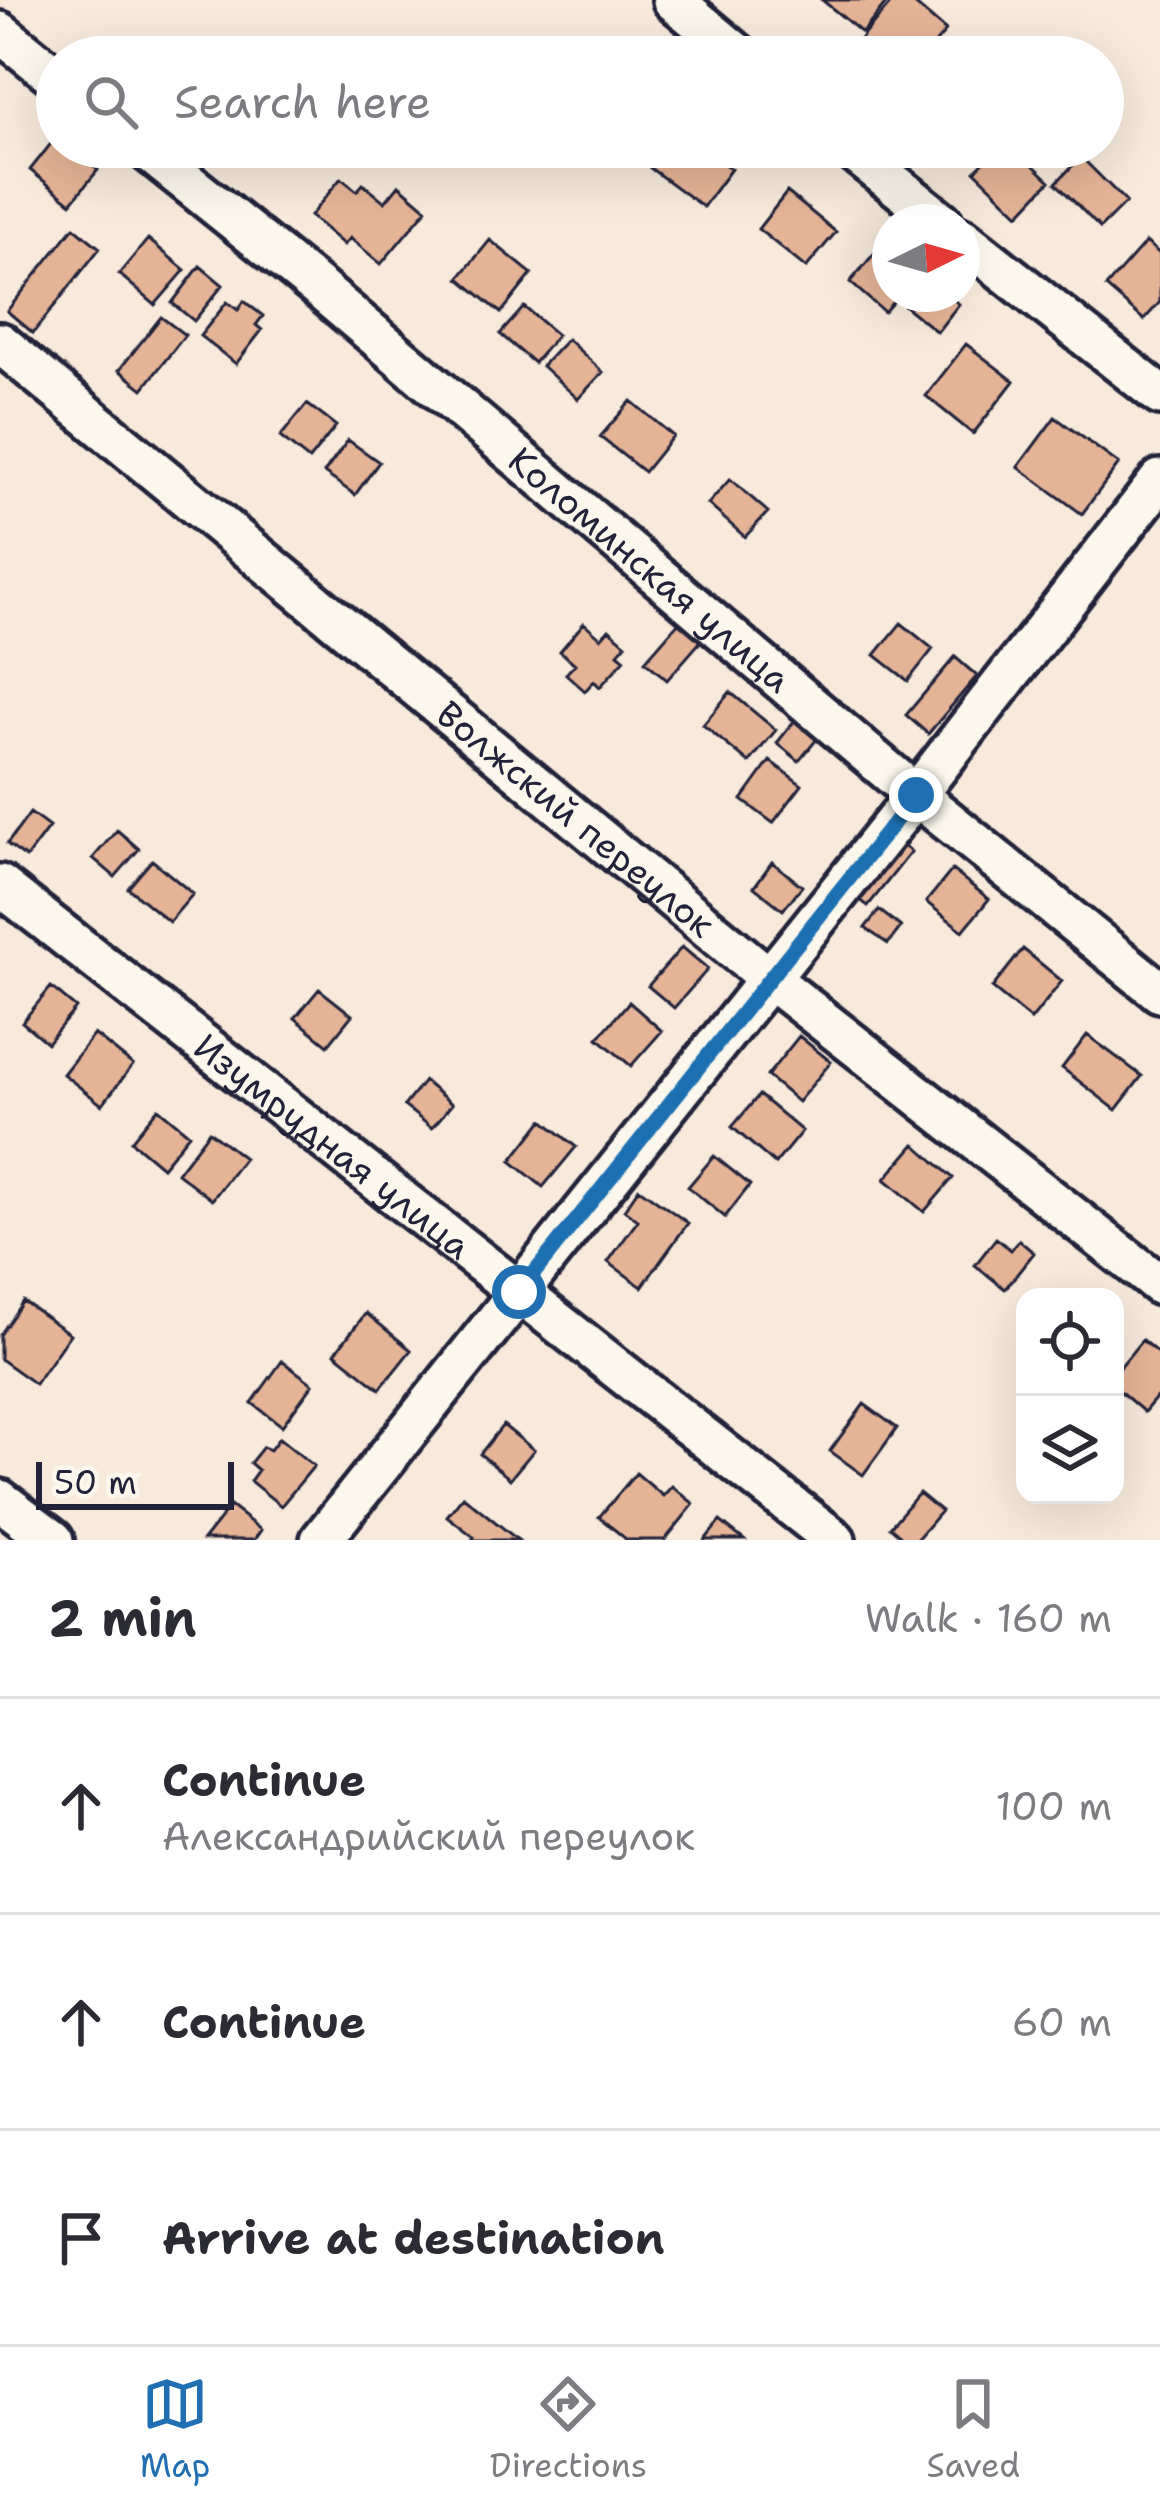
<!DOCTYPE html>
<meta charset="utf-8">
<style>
body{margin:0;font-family:"Shantell Sans",sans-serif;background:#f7f7f7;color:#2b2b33}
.controls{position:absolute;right:36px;bottom:36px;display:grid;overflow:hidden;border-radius:24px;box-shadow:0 12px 48px #0002}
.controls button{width:108px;height:108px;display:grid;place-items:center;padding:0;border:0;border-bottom:3px solid #e1e1e2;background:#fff;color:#2b2b33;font:60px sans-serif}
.compass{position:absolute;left:872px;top:204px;width:108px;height:108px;border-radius:50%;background:#fff;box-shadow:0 12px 48px #0002;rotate:85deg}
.scale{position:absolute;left:36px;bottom:30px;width:198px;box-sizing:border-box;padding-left:12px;border:6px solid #22223b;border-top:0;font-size:33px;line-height:42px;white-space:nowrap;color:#22223b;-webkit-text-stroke:9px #fbf7ec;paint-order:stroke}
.stop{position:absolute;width:36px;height:36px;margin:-27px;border:9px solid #1f6fb2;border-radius:50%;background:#fff}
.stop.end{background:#1f6fb2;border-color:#fff;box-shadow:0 3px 12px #0008}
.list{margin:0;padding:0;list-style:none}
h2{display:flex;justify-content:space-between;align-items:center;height:156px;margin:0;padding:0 48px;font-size:51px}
h2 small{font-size:39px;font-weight:400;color:#7c7c81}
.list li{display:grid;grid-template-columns:78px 1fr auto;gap:36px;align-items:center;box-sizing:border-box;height:216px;padding:0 48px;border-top:3px solid #e1e1e2}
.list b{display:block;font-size:45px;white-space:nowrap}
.list p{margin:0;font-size:39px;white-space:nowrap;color:#7c7c81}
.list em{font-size:39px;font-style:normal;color:#7c7c81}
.icon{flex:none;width:66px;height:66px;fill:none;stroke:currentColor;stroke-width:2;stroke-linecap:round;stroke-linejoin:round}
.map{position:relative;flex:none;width:1160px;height:1540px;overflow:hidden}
.search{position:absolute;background:#fff;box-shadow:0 12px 48px #0002;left:36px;right:36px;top:36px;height:132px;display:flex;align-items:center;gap:30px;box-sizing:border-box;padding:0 42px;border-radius:66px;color:#7c7c81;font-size:45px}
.sheet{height:804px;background:#fff}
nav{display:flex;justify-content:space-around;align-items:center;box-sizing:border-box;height:168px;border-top:3px solid #e1e1e2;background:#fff;font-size:33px;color:#7c7c81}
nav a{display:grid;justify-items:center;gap:6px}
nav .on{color:#1f6fb2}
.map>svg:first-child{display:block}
</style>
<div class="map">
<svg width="1160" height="1540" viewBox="0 0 1160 1540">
<rect width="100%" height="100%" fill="#f7eadb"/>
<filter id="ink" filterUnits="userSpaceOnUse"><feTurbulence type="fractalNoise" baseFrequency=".00833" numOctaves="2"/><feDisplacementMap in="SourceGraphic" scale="24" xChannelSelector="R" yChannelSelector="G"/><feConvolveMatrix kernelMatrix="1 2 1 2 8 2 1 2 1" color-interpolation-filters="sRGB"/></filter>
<g filter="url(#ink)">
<path fill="#e5b497" stroke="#22223b" stroke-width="3" d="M822,0H889L862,33Z
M894,0H910L946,31L923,57H865L853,47Z
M57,136V147H69L98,170L71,203L30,170Z
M666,147H702L731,169L703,207L650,168Z
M998,147H1014L1050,181L1019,214L975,171Z
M1081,157L1126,202L1100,228L1056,183Z
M341,178L357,191L363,184L385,202L399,185L427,209L381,264L350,238L344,245L310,216Z
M787,192L836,232L806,268L758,229Z
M74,227L100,248L33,333L7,311Z
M148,239L185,270L155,305L119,274Z
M490,240L532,274L501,313L459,278Z
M1146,242L1160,254V302L1144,320L1106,287Z
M883,243L890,248V294H900L884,312L850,282Z
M200,266L223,285L194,321L172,303Z
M915,294H947L959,304L937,332L905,306Z
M244,301L263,316L256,325L262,330L236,364L200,336L227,302L238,310Z
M524,307L557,335L534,363L500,334Z
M161,317L185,335L143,389L119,370Z
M567,339L603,372L578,399L542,366Z
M966,344L1014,381L973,434L926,396Z
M631,401L673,436L644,472L600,437Z
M307,404L336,426L309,460L280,437Z
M1055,417L1119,464L1082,514L1018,467Z
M348,440L379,462L355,495L324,473Z
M730,479L768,512L745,537L708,504Z
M679,622L701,641L667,680L645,661Z
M584,623L601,638L609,629L626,644L618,653L625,659L600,687L594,681L585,691L566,674L575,664L560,651Z
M901,623L933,649L908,681L875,655Z
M955,657L977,676L928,734L906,715Z
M730,692L776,730L749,763L703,725Z
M796,719L818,738L799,761L777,743Z
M770,761L802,785L773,823L742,800Z
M30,813L49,827L26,858L7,844Z
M117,830L139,849L115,877L93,858Z
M895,839L911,852L868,906L851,893Z
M152,860L193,894L169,922L128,888Z
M772,862L802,886L783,910L754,887Z
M952,870L989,899L963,931L926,902Z
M879,910L901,927L888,944L865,928Z
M682,947L708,969L674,1008L648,986Z
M1023,949L1062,981L1031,1020L992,988Z
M51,987L76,1008L47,1043L22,1022Z
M319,989L352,1015L328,1045L295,1018Z
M629,1002L662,1031L631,1066L598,1038Z
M94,1034L133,1065L102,1105L63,1074Z
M1087,1035L1142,1076L1116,1110L1062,1068Z
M799,1036L831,1062L798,1102L767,1076Z
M424,1081L452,1104L432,1128L404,1106Z
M759,1095L802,1131L775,1164L732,1127Z
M158,1108L189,1134L162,1167L131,1141Z
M543,1120L576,1147L543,1187L511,1161Z
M209,1131L244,1158L212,1200L177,1173Z
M915,1144L953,1178L924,1212L885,1179Z
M714,1156L750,1185L725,1217L688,1187Z
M639,1188L688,1223L642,1287L608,1262L638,1220L624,1210Z
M996,1238L1011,1250L1019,1240L1034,1253L1005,1289L975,1265Z
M23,1301L70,1334L35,1384L0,1359V1335Z
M366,1313L411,1350L380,1389L335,1353Z
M1142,1340L1160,1355V1393L1144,1412L1115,1387V1373Z
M282,1361L313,1384L282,1426L252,1403Z
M864,1404L897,1428L863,1475L830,1451Z
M503,1425L534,1450L510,1479L480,1454Z
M279,1438L314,1466L281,1506L250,1481L258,1470L250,1463L263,1447L270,1450Z
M636,1473L663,1496L672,1486L694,1504L665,1540H627L599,1517Z
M919,1493L941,1511L916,1540H905L890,1527Z
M463,1496L518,1540H472L474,1537L447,1516Z
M230,1506L261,1530L254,1540H203Z
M720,1521L744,1540H705Z"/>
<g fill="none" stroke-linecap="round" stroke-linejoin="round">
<g stroke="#22223b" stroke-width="48">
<g id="minor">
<path d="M673,0L741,57"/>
<path d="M0,32L57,78"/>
<path id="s1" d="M143,147L321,290L916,795L1160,992"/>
<path d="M848,147L942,222"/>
<path d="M962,238L1160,395"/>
<path id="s2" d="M0,343L770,979L1160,1285"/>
<path id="s3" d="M0,885L835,1540"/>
<path d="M0,1500L53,1540"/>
<path d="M321,1540L916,795L1160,480"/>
</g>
</g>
<use href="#minor" stroke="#fbf7ec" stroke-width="39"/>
</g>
</g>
<g fill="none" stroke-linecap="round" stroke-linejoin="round" filter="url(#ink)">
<path stroke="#1f6fb2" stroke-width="15" d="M519,1292L916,795"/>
</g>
<g text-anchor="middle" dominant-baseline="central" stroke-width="9" stroke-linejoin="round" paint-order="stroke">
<g font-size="36" fill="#22223b" stroke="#fbf7ec">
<text stroke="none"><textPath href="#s1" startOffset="660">Коломинская улица</textPath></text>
<text stroke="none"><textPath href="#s2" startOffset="747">Волжский переулок</textPath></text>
<text stroke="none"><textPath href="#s3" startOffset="423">Изумрудная улица</textPath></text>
</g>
</g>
</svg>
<div class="controls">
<button><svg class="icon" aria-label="locate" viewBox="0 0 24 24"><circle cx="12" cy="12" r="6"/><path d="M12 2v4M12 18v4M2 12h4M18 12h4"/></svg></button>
<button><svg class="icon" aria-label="layers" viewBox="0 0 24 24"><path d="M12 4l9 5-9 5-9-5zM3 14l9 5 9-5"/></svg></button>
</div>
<svg class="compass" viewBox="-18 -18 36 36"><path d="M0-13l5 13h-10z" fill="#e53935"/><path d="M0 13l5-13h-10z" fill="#7c7c81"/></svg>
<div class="scale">50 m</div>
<div class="stop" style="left:519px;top:1292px"></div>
<div class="stop end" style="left:916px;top:795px"></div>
<div class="search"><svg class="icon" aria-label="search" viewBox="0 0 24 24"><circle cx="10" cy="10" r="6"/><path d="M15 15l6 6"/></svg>Search here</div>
</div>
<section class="sheet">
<h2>2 min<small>Walk · 160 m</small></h2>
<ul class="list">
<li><svg class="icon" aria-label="ahead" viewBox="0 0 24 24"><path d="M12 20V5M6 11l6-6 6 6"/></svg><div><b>Continue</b><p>Александрийский переулок</p></div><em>100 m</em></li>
<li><svg class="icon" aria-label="ahead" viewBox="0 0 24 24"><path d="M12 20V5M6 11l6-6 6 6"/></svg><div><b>Continue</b></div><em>60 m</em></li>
<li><svg class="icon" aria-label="arrive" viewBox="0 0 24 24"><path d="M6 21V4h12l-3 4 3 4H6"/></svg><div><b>Arrive at destination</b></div></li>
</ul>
</section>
<nav>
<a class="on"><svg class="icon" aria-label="map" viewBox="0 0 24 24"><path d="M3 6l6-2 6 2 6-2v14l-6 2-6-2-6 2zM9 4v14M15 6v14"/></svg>Map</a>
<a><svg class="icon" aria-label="directions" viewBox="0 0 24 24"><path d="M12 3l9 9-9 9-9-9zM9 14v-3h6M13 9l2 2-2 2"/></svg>Directions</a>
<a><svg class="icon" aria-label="saved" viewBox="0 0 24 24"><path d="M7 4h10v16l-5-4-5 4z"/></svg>Saved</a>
</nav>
